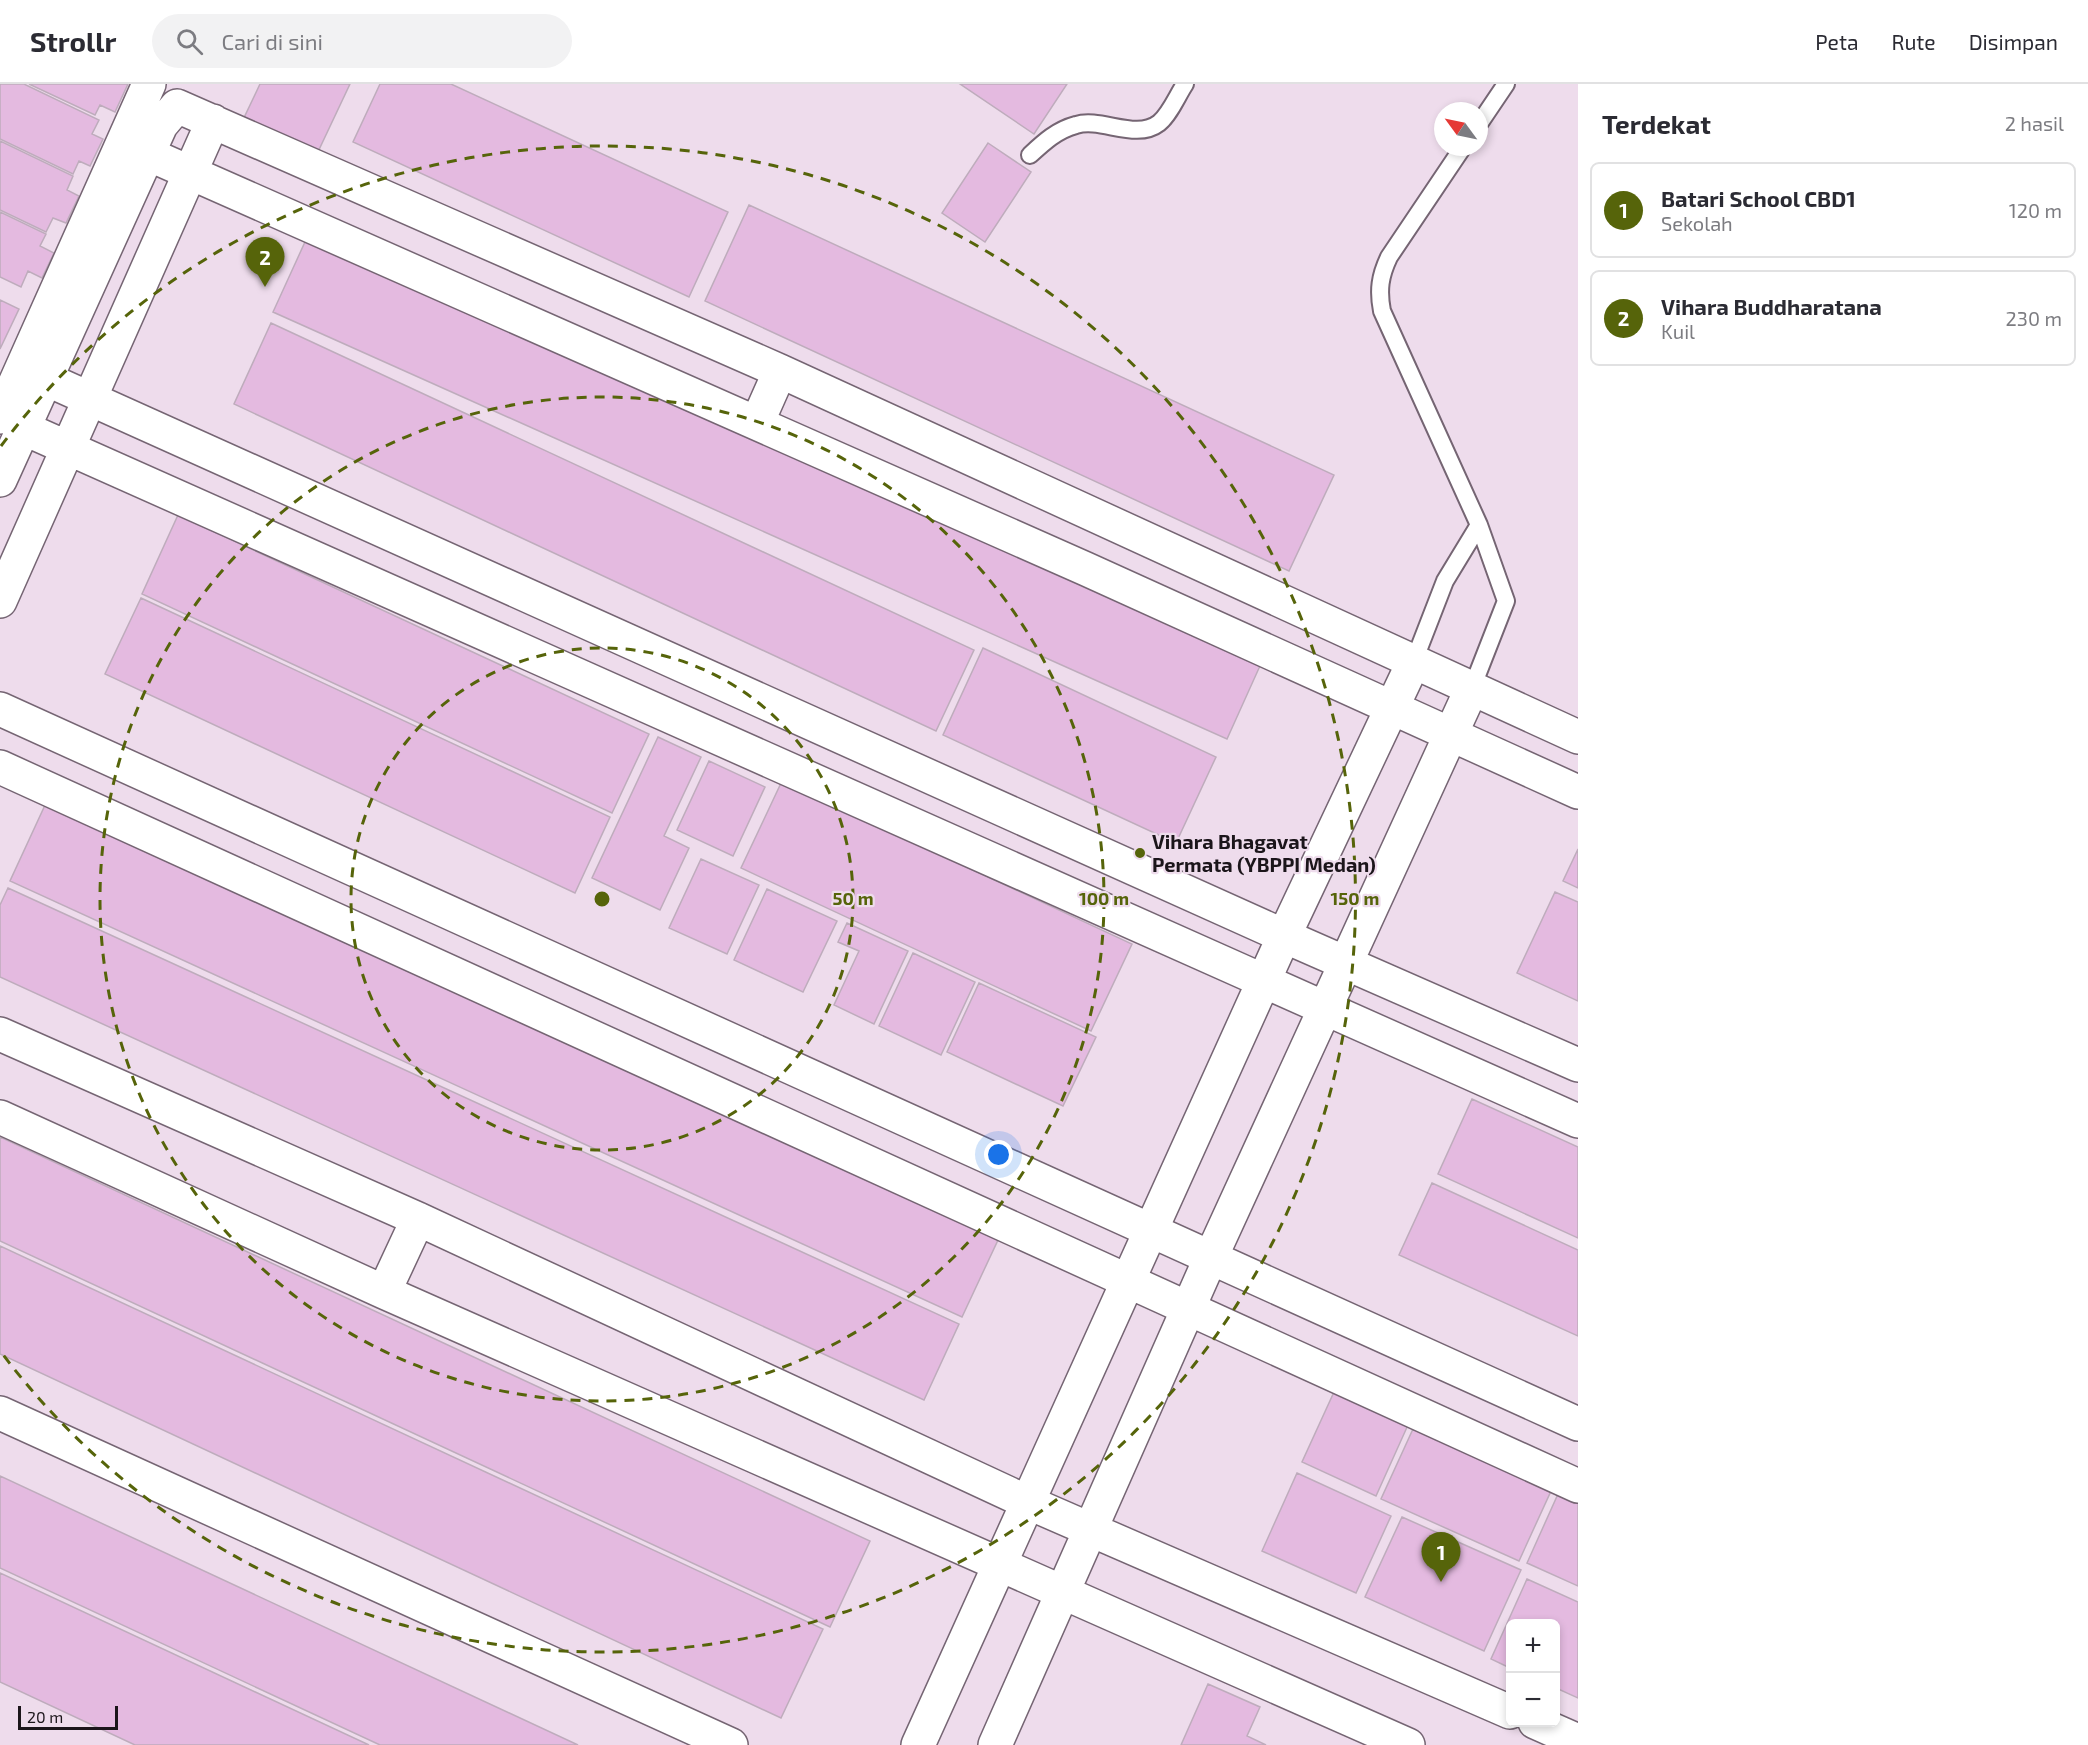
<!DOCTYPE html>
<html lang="id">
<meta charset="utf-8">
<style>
body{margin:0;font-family:"Exo 2",sans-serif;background:#f2f2f3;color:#2b2b33}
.controls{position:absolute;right:18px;bottom:18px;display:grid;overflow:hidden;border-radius:9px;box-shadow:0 3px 9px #0003}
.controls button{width:54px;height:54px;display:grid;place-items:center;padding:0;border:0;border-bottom:2px solid #e1e1e2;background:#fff;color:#2b2b33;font:30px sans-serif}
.compass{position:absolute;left:1434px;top:18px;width:54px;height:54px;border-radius:50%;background:#fff;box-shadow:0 3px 9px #0003;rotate:303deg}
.scale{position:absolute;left:18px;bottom:15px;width:100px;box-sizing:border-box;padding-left:6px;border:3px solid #1b151a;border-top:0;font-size:16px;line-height:21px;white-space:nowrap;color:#1b151a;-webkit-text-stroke:4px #eedcec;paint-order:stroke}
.you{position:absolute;left:999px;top:1071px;width:21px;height:21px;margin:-15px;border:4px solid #fff;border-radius:50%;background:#1a73e8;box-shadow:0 0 0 9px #1a73e833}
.badge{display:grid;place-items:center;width:39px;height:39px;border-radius:50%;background:#56640a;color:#fff;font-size:20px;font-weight:700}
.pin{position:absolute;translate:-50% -50px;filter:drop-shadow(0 2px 3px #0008)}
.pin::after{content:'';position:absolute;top:32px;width:21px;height:18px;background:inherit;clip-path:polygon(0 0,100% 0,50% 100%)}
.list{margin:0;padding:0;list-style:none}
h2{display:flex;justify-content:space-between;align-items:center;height:78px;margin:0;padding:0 24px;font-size:26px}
h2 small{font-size:20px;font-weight:400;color:#7c7c81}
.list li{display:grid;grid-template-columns:39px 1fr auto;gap:18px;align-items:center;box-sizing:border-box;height:96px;margin:0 12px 12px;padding:0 12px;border:2px solid #e1e1e2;border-radius:9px}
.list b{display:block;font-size:22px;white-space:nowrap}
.list p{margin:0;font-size:20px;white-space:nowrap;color:#7c7c81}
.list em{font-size:20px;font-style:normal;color:#7c7c81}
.icon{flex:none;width:33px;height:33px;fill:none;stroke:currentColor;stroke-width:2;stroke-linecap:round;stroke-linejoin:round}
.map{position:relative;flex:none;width:1578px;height:1661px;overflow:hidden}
header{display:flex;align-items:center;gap:36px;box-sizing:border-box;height:84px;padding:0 30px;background:#fff;border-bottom:2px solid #e1e1e2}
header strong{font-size:28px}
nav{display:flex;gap:33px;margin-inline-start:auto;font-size:21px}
.search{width:420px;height:54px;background:#f2f2f3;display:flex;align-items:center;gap:15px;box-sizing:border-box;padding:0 21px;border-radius:33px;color:#7c7c81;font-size:22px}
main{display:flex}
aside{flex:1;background:#fff}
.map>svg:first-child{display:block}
</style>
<header>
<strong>Strollr</strong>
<div class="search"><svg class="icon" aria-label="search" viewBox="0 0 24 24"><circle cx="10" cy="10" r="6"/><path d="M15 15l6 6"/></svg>Cari di sini</div>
<nav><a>Peta</a><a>Rute</a><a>Disimpan</a></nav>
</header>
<main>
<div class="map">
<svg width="1578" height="1661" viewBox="0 0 1578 1661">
<rect width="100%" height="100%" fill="#eedcec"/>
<path fill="#e4bae0" stroke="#beacbc" stroke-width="1.5" d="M0,0H24L99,36L92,50L103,55L90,82L79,77L73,90L0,55Z
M29,0H128L115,28L100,21L95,31Z
M260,0H350L316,72L242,38Z
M380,0H451L728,128L689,213L353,58Z
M960,0H1067L1034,50Z
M0,57L73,92L67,106L79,112L66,139L53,134L46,148L0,126Z
M988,59L1031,88L985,158L942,129Z
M749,121L1334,391L1289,487L705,217Z
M0,128L46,150L40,162L54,169L42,194L28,187L21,203L0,193Z
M310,147L1264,573L1227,655L273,228Z
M0,216L19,225L0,265Z
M271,239L974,566L936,647L234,320Z
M178,431L649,650L612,729L142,510Z
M141,514L610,733L575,809L105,590Z
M983,564L1216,673L1176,759L943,651Z
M658,653L701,673L664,752L689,764L660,826L592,794Z
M709,677L765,703L733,772L677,746Z
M782,697L1132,860L1091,947L741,784Z
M46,719L998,1156L962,1233L10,797Z
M1578,765V804L1563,797Z
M701,775L759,801L727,870L669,844Z
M8,804L959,1240L924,1316L0,893V821Z
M767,805L837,837L803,908L734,876Z
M1555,808L1578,818V917L1517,889Z
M847,839L908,867L874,940L834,921L859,867L838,858Z
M913,869L975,898L941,971L879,942Z
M979,899L1096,953L1063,1022L947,968Z
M1472,1015L1578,1063V1154L1438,1090Z
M0,1053L870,1457L830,1543L0,1157Z
M1432,1099L1578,1166V1252L1399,1171Z
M0,1162L823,1545L781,1634L0,1270Z
M1334,1308L1408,1341L1376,1412L1302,1378Z
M1413,1345L1551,1407L1519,1477L1381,1415Z
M1297,1389L1391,1432L1356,1509L1262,1467Z
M0,1392L578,1661H380L0,1484Z
M1558,1410L1578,1419V1502L1527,1479Z
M1402,1433L1521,1486L1484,1567L1365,1513Z
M0,1489L369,1661H135L0,1598Z
M1527,1495L1578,1518V1614L1556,1604V1540H1510V1584L1491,1575Z
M1208,1600L1260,1623L1247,1652L1266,1661H1181Z"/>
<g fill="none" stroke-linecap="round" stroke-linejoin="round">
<g stroke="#756573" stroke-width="20">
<path id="service" d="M1479,40L1506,0
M1463,63L1389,173C1380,192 1378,206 1382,227L1479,441L1506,517L1472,604
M1030,71C1044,58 1057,46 1076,41C1101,33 1136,57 1159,39C1170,30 1177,12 1185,0
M1414,577L1445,497L1479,441"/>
</g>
<g stroke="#756573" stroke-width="36">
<path id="minor" d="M148,70L1086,485L1578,708
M46,295L1284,852L1578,981
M0,333L149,0
M757,339L780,287
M23,344L1578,1037
M0,396L161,41L177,22L780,287L1578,653
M0,517L213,37
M0,625L1578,1340
M0,683L1578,1402
M0,950L418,1135L1027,1418L1510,1628
M0,1033L384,1208L1408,1661
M384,1208L418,1135
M0,1329L731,1661
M1535,1638L1578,1657
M918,1661L1284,852L1414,577
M995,1661L1211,1173L1472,604"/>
</g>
<use href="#service" stroke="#fff" stroke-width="16"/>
<use href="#minor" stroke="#fff" stroke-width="33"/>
</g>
<g fill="none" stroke="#56640a" stroke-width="3" stroke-dasharray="10 8">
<circle cx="602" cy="815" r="251"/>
<circle cx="602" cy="815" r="502"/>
<path d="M1 362A753 753 0 1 1 1 1268"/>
</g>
<circle fill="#56640a" stroke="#eedcec" stroke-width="2" cx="1140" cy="769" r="6"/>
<g text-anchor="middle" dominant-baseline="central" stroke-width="4.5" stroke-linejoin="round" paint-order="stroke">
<g font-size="20" font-weight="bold" fill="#1b151a" stroke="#eedcec" text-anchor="start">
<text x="1152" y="757">Vihara Bhagavat<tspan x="1152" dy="23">Permata (YBPPI Medan)</tspan></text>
</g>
</g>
<circle cx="602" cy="815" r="9" fill="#56640a" stroke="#eedcec" stroke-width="3"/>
<g font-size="18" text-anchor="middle" font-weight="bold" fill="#56640a" stroke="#eedcec" stroke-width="4.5" stroke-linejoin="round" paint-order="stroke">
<text x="853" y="821">50 m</text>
<text x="1104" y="821">100 m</text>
<text x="1355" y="821">150 m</text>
</g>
</svg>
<div class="controls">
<button>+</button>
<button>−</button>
</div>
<svg class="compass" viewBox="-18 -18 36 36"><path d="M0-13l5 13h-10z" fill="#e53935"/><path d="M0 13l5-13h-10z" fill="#7c7c81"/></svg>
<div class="scale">20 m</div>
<div class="you"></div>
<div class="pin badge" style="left:1441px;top:1498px">1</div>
<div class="pin badge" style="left:265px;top:203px">2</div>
</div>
<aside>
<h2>Terdekat<small>2 hasil</small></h2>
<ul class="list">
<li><span class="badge">1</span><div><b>Batari School CBD1</b><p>Sekolah</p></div><em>120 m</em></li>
<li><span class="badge">2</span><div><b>Vihara Buddharatana</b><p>Kuil</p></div><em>230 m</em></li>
</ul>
</aside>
</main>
